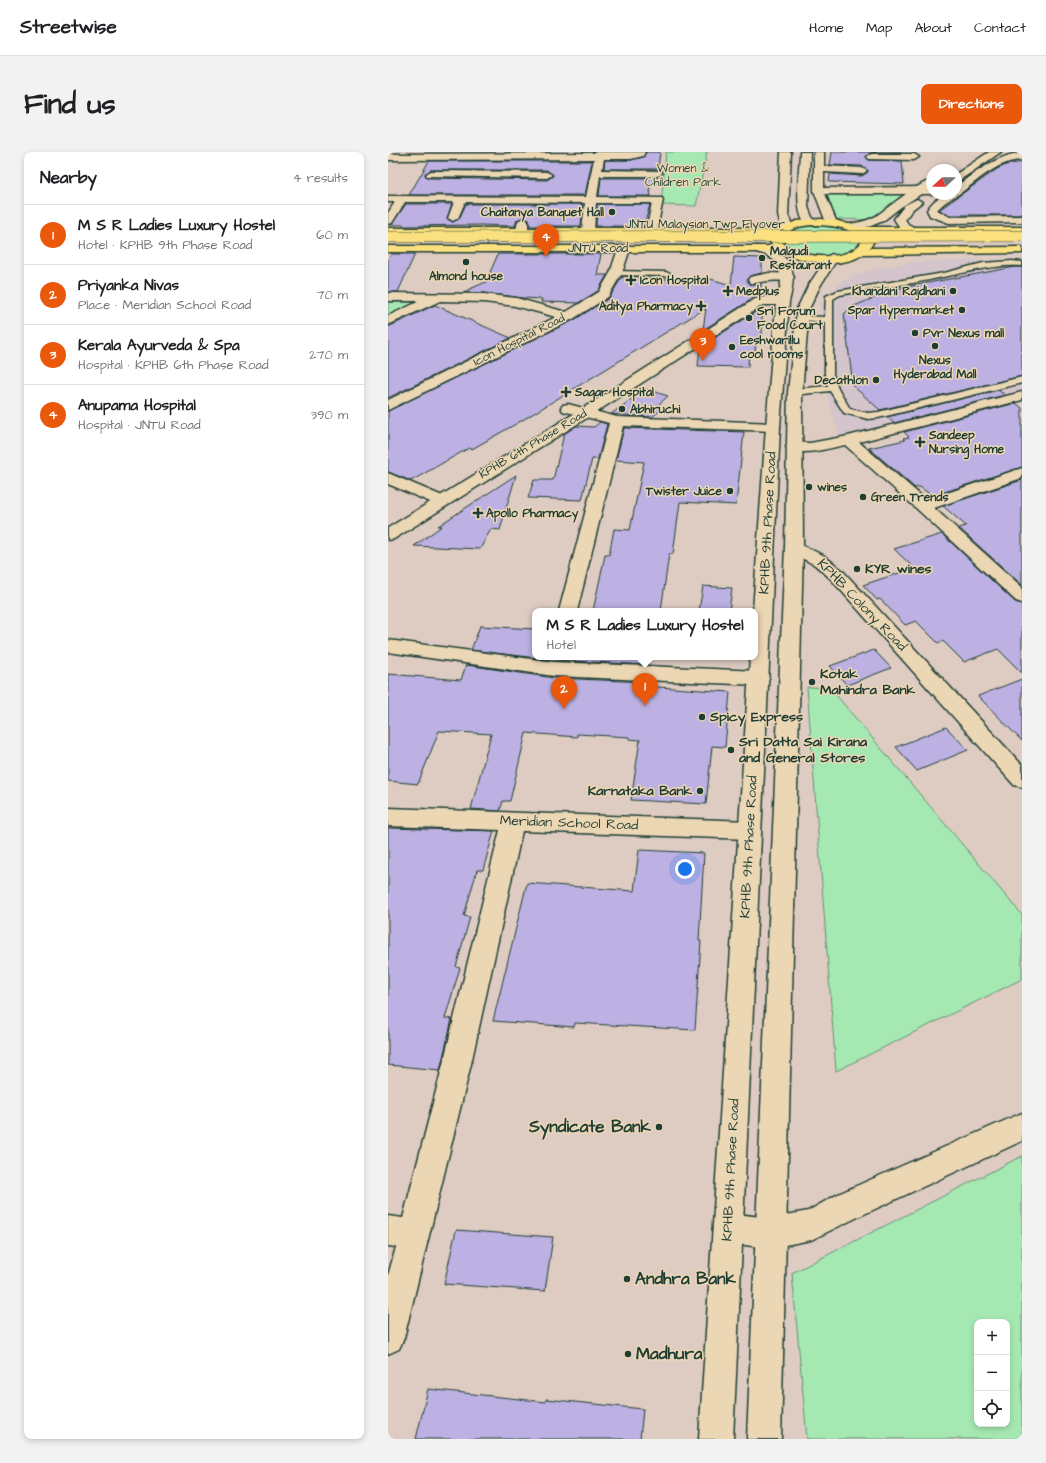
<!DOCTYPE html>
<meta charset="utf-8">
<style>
body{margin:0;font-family:"Architects Daughter",sans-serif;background:#f2f2f2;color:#202124}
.controls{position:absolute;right:12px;bottom:12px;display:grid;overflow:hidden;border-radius:8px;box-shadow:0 2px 6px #0003}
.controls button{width:36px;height:36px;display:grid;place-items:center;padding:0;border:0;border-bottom:1px solid #e0e0e0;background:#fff;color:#202124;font:20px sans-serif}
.compass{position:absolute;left:538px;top:12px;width:36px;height:36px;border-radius:50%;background:#fff;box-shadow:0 2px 6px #0003;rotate:248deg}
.you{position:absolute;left:297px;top:717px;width:14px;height:14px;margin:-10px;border:3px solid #fff;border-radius:50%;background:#1a73e8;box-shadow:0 0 0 6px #1a73e833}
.badge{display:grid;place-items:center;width:26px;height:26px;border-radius:50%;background:#ea580c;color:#fff;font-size:13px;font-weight:700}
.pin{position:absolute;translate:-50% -33px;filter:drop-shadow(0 1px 2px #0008)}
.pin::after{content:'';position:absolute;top:21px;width:14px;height:12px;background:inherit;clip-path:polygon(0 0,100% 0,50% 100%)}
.popup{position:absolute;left:144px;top:456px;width:226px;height:52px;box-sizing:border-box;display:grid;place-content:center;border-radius:8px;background:#fff;filter:drop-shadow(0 1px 3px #0005);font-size:13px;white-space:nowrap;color:#757577}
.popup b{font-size:15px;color:#202124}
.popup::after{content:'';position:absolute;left:50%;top:100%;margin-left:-8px;border:8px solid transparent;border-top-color:#fff}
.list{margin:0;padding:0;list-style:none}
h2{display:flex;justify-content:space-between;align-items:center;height:52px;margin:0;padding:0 16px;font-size:17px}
h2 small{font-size:13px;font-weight:400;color:#757577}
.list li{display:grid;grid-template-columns:26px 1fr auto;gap:12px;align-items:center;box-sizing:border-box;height:60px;padding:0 16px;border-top:1px solid #e0e0e0}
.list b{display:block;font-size:15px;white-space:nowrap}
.list p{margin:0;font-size:13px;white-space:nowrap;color:#757577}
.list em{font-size:13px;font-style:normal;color:#757577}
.icon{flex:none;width:22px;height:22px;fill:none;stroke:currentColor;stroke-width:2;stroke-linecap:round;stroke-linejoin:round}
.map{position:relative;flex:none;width:634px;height:1287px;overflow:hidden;border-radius:8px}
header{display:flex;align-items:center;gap:24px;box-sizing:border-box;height:56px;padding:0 20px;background:#fff;border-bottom:1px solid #e0e0e0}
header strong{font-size:19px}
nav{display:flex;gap:22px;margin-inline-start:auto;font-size:14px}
.intro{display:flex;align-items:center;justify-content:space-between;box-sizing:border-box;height:96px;padding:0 24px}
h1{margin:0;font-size:28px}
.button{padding:10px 18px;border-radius:8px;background:#ea580c;color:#fff;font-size:14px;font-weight:700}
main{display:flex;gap:24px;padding:0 24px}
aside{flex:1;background:#fff;border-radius:8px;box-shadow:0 2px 6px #0003}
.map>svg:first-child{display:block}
</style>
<header>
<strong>Streetwise</strong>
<nav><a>Home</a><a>Map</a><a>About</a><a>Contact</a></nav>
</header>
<div class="intro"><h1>Find us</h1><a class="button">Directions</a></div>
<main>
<aside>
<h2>Nearby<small>4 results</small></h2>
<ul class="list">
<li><span class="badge">1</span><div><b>M S R Ladies Luxury Hostel</b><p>Hotel · KPHB 9th Phase Road</p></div><em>60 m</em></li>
<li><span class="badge">2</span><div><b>Priyanka Nivas</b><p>Place · Meridian School Road</p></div><em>70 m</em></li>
<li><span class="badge">3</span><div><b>Kerala Ayurveda &amp; Spa</b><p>Hospital · KPHB 6th Phase Road</p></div><em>270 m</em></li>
<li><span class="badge">4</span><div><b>Anupama Hospital</b><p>Hospital · JNTU Road</p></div><em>390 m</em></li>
</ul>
</aside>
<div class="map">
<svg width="634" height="1287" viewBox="0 0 634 1287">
<rect width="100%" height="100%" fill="#deccc2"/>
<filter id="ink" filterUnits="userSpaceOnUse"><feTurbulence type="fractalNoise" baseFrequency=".025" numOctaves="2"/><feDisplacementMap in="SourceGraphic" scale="8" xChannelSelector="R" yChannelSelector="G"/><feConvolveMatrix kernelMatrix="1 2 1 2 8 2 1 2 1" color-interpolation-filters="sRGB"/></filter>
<g filter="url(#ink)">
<path fill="#d4c4cc" d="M634,107V239L452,285L436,233L432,152L453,130L481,118L523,110Z"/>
<path fill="#a6e8b2" stroke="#629273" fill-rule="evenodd" d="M278,0H319L308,54L273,53Z
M521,41L481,68L448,67L439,42Z
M424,73C439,73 472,72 474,92L460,102L433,105L406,100L393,91L403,77Z
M0,150H28L0,164Z
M419,535L442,536L634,763V827L448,919Z
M634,1004V1287H419L404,1121ZM589,1170H619V1272H589Z"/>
<path fill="#bcb1e2" stroke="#1f3d34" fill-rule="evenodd" d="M258,0H272L270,17H216L217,8H243L255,5Z
M444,0H514H484L478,5L481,8L514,9L516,32L441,30L442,22L474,24L480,20L474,14L442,13Z
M41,9H204L197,43H21ZM43,18H159L165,24L159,28L39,26L37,22Z
M634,10V63H562L551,58L609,17L618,13Z
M213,26H269L268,32H261L263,44H211Z
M18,52H64L59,66L64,70L71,67L78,52H195L193,74H142L141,68L136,65L129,68L127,74L92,73L15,74L16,73H3Z
M209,52H262L256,74H208Z
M3,102H27L10,140H0V108Z
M110,102H213L209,123H219L210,139L190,151L153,150L154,147L135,146L96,141L75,140L98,130Z
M346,105L374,106V121L362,124L359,127L362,132H373V144L366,146L315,178L318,156L133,269L84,297L81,296L23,329L0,320V259L186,168L221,146L234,125L299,128L309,131L319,126L343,133Z
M627,115H634V224L492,258L465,234L456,162L464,155L507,137Z
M47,153L123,186L0,246V175Z
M374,156V186H368L367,202L361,201L360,215L310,214L312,195Z
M258,237L280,244L268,255L274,257L264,265L223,262Z
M610,238L617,243L506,271L499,265Z
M628,251L634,256V315L544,344L532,335L527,336L481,296L517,288L515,286L521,285L516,280Z
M212,270L219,272L210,307H204L194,348L140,346L146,328H165L176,282L188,274L206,275Z
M236,276L356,280L348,353L292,350L285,402H281L273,459H205L217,403H221L226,377L242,378L256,310L228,308Z
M128,323L112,378L103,377L92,397L26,394L54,374H50Z
M634,328V433L571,376L578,374L555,354Z
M554,382L627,450L634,452V521L610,497L576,510L555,489L550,491L528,469L517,473L492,447L489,448L475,433L526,416L506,397Z
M315,434L344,436L341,459H311Z
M92,474L147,477V505H262L260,513L166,508L83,498Z
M486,498L503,516L459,533L442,514Z
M78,513L166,526L257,530L256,534L342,540L337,595L324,594L318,652L243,648L252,588L241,587V585L189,582V585L138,581L122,649H115L112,659L83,657L103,582L51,579L30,632L0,629V522L73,528Z
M634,527V589L590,544Z
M558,575L580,598L529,619L508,595Z
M0,676L106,679L95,718H89L76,764L82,765L68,815L72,816L57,866L64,867L52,918L0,913Z
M251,698L316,701L311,789H313L307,878L187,871L186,875L105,869L139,731L246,739Z
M68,1078L165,1085L157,1139L56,1132Z
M40,1237L158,1250V1247L255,1257L252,1287H28Z"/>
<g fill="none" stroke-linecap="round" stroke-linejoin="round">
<g stroke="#1f3d34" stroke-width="3">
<path id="lane" d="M624,109L634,110V114C606,112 582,120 555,125C521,133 487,136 452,143L445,147V222L450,236L462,257L480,261L490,260L634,225V231L490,266L480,267L456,261L442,239L407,243L402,240L407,237L440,234L437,222V170L414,168L410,166L414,164L437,165L438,144L450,139L556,121L595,111Z
M225,119L278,120L282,122L278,124L228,123L224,121Z"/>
</g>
<g stroke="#1f3d34" stroke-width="3">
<path id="street" d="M207,0H257L255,4L243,7H216L214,18L273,19L274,21L273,23L269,24H212L209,45L274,46L275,48L268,81L264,82L258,79L264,51H208L206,78L200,81L194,78L197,51L77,50L70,66L65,69L60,66L66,50H17L4,71L0,72V61L7,50H0V44L198,45L206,7L0,8V2L207,1Z
M426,0H436V14L474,16L479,19L474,22L436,20V36L533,35L544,37V42H548H437L449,71L447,73H439L426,39Z
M484,2H526L531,5L526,8L481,7L479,5L481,3Z
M625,2H634V8C610,9 593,26 574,40C566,45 556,50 549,58L562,65L634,64V70L561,71L542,64L539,58C547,46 554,42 568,42V34C587,21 603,8 625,2Z
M43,19L159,20L164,23L159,26L39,24L38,22Z
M135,66L140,69V78L134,81L128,78L130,69Z
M236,94L240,95L242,97L234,121L220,145L185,167L0,258V248L168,165L127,154L96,150L52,149L0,173V164L32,149H0V141L96,142L128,146L178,160L211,140L222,121L230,97L232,95Z
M381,121L404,122L406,125L404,128C397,129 389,128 381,129C374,129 369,132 362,131L360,128L362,125Z
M634,240V248L471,290L538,348L634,316V326L546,356L634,435V451L628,449L529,357L457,293C438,297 420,303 401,298L398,295L401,292L406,290L422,291L460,284Z
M180,252L229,265L385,271L390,272L392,275L390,278L385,279L235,274L189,459H171L221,271L175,259L173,256L175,253Z
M0,321L59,346L61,349L59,352L53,354L47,352L0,332Z
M406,390L435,403L454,418L634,613V635L626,633L442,426L427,413L400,399L397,395L400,391Z
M0,488L166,510L371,519L378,521L381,526L378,531L371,533L166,524L0,500Z
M0,656L362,669L370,672L373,678L370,684L362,687L134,679L83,912L16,1186L11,1197L0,1202V1124L8,1095L0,1094V1064L15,1066L55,912L112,678L0,674Z
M634,961V989L472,1064L423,1088L382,1096L340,1091L329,1087L325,1076L329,1065L340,1061L382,1066L420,1059L450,1042Z"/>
</g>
<g stroke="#1f3d34" stroke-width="3">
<path id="secondary" d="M393,0H403L400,63L405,75L399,78L393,75L390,63Z
M412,0H422L420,55L426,70L421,73C404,69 412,15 412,0Z
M601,0H613L572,28L568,29V22Z
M544,28V35L513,55L495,69L483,74L462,78L456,75L458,73C468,70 479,70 488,64C503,54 528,32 544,28Z
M529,47L534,50L525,57L517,67L520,72L531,78L525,81L512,76L506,67L517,53Z
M369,94C404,102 410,115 401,150L392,275L345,1287H311L362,505H367V459H365L378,275L388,153H375L202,264L6,387L0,388V376L192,258L367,147L382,144L390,145L393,130L390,111L378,103L365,99L363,97L365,95Z
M444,102L448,104L450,106L432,134L421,157L414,240L415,395L393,1287H359L397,395L400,240L409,157L420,134L440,104Z"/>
</g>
<g stroke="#1f3d34" stroke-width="3">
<path id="primary" d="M432,67L447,68L470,75H634V81H481L486,89L482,96L634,95V101L474,103C453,117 414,110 393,100H0V94H385L382,90L384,82H0V76H391L409,69ZM432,73C445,74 468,76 474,89C462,111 409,107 394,90L395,84C405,74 418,73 432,73Z"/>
</g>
<use href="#lane" fill="#ecd7b5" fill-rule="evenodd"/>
<use href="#street" fill="#ecd7b5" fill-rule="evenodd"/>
<use href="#secondary" fill="#ecd7b5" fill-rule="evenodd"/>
<use href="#primary" fill="#fbe080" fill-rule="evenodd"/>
<g stroke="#1f3d34" stroke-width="12" stroke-linecap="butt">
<path id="primary-bridge" d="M0,85L634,84"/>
</g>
<use href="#primary-bridge" stroke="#fbe080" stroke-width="11"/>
</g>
</g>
<g fill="#1f3d34" stroke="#ecd7b5" stroke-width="1.5">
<circle cx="224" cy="60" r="4"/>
<circle cx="374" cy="106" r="4"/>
<circle cx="78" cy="110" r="4"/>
<path d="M241 122h4v4h4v4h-4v4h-4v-4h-4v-4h4z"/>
<path d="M338 133h4v4h4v4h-4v4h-4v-4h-4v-4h4z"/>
<circle cx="565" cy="139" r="4"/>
<path d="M311 148h4v4h4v4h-4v4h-4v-4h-4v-4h4z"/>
<circle cx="574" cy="158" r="4"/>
<circle cx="361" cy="166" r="4"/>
<circle cx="527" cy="181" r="4"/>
<circle cx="547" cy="194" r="4"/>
<circle cx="344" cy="195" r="4"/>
<circle cx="488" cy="228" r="4"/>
<path d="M176 234h4v4h4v4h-4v4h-4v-4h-4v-4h4z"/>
<circle cx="234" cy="257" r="4"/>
<path d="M530 284h4v4h4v4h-4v4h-4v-4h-4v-4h4z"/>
<circle cx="421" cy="335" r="4"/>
<circle cx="342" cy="339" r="4"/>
<circle cx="475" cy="345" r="4"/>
<path d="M88 355h4v4h4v4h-4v4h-4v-4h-4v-4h4z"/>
<circle cx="469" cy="417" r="4"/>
<circle cx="424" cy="530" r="4"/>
<circle cx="314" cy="565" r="4"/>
<circle cx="343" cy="598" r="4"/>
<circle cx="312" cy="639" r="4"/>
<circle cx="271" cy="975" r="4"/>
<circle cx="239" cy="1127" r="4"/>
<circle cx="240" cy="1202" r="4"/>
</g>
<g text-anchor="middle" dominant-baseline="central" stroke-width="3" stroke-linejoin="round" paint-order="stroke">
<g font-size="12" fill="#2c4e41" stroke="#ecd7b5">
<text x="295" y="16">Women &amp;<tspan x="295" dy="14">Children Park</tspan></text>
</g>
<g font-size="12" font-weight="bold" fill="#1f3d34" stroke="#ecd7b5" text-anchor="start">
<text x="216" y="60" text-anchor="end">Chaitanya Banquet Hall</text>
<text x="382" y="99">Malgudi<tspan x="382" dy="14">Restaurant</tspan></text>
<text x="78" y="124" text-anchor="middle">Almond house</text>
<text x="252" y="128">Icon Hospital</text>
<text x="348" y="139">Medplus</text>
<text x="557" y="139" text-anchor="end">Khandani Rajdhani</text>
<text x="305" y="154" text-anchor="end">Aditya Pharmacy</text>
<text x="566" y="158" text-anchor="end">Spar Hypermarket</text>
<text x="369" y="159">Sri Forum<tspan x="369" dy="14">Food Court</tspan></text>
<text x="535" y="181">Pvr Nexus mall</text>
<text x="352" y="188">Eeshwarillu<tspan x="352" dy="14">cool rooms</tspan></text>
<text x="547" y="208" text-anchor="middle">Nexus<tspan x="547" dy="14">Hyderabad Mall</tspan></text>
<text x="480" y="228" text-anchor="end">Decathlon</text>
<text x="187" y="240">Sagar Hospital</text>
<text x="242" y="257">Abhiruchi</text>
<text x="541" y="283">Sandeep<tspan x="541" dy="14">Nursing Home</tspan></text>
<text x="429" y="335">wines</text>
<text x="334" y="339" text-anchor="end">Twister Juice</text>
<text x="483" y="345">Green Trends</text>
<text x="98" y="361">Apollo Pharmacy</text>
</g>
<g font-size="12" fill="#1f3d34" stroke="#ecd7b5">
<text x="317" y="72">JNTU Malaysian Twp Flyover</text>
<text x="210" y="96">JNTU Road</text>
<text transform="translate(131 188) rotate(-27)">Icon Hospital Road</text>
<text transform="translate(145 292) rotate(-31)">KPHB 6th Phase Road</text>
</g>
<g font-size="14" fill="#1f3d34" stroke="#ecd7b5">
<text transform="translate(380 371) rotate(-87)">KPHB 9th Phase Road</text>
<text transform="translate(474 453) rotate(46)">KPHB Colony Road</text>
<text transform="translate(181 671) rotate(2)">Meridian School Road</text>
<text transform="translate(361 695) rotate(-87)">KPHB 9th Phase Road</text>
<text transform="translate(343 1018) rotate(-87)">KPHB 9th Phase Road</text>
</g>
<g font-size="14" font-weight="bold" fill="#1f3d34" stroke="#ecd7b5" text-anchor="start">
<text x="477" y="417">KYR wines</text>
<text x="432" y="522">Kotak<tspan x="432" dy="16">Mahindra Bank</tspan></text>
<text x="322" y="565">Spicy Express</text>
<text x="351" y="590">Sri Datta Sai Kirana<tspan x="351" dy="16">and General Stores</tspan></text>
<text x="304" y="639" text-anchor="end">Karnataka Bank</text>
</g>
<g font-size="17" font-weight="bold" fill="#1f3d34" stroke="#ecd7b5" text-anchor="start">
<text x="263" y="975" text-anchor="end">Syndicate Bank</text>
<text x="247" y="1127">Andhra Bank</text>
<text x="248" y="1202">Madhura</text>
</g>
</g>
</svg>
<div class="controls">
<button>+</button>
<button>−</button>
<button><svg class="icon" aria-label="locate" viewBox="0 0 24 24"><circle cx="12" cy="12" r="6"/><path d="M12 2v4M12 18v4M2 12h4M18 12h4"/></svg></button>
</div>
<svg class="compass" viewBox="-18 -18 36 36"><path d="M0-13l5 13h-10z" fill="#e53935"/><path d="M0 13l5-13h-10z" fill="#757577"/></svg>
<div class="you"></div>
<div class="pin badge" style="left:257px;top:554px">1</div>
<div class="popup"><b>M S R Ladies Luxury Hostel</b>Hotel</div>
<div class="pin badge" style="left:176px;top:557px">2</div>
<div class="pin badge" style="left:315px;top:209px">3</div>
<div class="pin badge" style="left:158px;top:105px">4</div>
</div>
</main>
